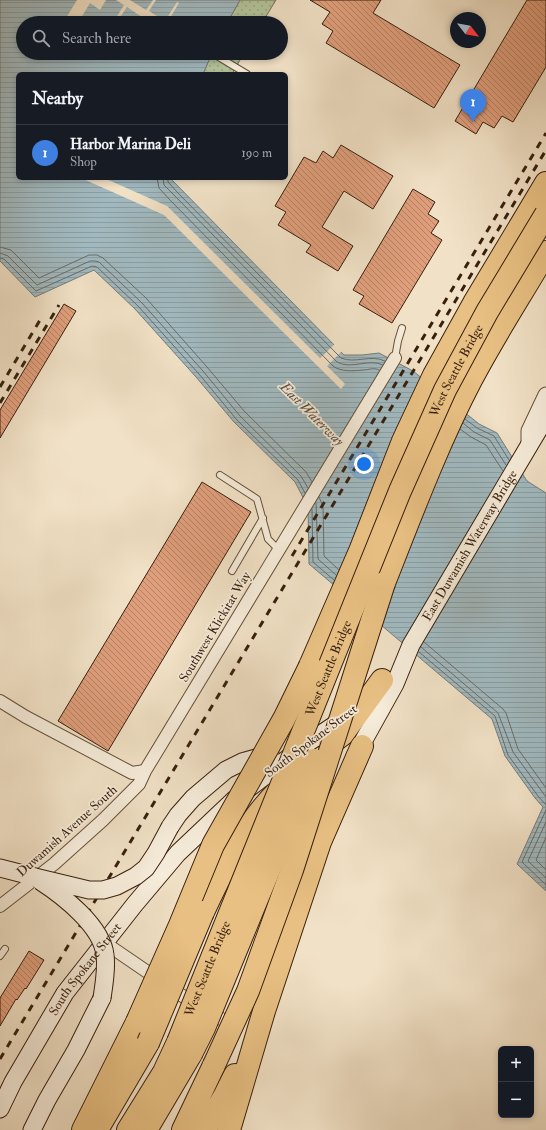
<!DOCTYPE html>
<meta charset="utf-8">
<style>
body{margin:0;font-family:"IM FELL Double Pica",serif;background:#242831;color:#f1f3f6}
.controls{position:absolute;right:12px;bottom:12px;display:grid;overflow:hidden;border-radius:6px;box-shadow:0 2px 6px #0003}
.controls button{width:36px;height:36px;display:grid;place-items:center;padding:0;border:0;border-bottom:1px solid #363941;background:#171b24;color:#f1f3f6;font:20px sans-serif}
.compass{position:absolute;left:450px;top:12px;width:36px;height:36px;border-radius:50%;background:#171b24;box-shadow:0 2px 6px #0003;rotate:121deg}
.you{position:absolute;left:364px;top:464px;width:14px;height:14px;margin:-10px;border:3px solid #fff;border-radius:50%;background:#1a73e8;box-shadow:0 0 0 6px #1a73e833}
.badge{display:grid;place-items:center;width:26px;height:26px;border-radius:50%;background:#0b8043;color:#fff;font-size:13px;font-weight:700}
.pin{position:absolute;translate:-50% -33px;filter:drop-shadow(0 1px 2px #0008)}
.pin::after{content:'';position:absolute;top:21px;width:14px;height:12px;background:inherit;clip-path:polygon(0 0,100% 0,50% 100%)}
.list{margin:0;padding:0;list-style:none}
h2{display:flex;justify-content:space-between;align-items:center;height:52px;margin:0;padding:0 16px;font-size:17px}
h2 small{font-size:13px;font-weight:400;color:#9ea1a6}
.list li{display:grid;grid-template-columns:26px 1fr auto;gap:12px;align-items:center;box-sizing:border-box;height:56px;padding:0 16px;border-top:1px solid #363941}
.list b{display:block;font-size:15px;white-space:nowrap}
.list p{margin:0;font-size:13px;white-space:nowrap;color:#9ea1a6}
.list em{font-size:13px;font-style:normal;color:#9ea1a6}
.icon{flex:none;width:22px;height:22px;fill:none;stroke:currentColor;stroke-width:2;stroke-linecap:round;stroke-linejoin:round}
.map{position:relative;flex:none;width:546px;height:1130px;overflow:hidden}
.search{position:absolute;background:#171b24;box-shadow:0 2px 6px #0003;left:16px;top:16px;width:272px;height:44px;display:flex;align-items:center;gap:10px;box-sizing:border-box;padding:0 14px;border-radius:22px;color:#9ea1a6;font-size:15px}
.panel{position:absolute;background:#171b24;box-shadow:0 2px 6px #0003;left:16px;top:72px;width:272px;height:108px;border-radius:6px}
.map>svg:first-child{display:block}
</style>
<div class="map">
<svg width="546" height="1130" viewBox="0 0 546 1130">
<defs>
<pattern id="park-dots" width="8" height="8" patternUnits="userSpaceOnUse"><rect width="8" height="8" fill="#b3c49b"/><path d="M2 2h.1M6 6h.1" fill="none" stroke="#9ba884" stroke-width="1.8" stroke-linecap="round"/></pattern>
<pattern id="water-rules" width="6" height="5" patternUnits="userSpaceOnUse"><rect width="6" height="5" fill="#a1bac1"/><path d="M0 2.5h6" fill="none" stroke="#8b9fa5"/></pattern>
<pattern id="building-back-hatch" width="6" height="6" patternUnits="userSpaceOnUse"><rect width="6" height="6" fill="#e09f7c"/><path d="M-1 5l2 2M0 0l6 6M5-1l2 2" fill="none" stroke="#b78164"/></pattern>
</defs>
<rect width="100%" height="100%" fill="#f1e1c6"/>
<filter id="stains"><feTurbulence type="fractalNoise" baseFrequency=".005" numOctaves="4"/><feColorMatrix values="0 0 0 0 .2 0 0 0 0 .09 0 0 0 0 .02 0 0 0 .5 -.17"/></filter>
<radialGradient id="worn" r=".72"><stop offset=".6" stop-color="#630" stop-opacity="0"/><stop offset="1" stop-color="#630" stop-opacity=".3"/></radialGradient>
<path fill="url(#park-dots)" stroke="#767254" d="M240,0H276L262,23H227Z
M212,53H244L232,74H203Z"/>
<path fill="url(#water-rules)" stroke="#777c79" d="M0,0H240L227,23H23V53H212L203,74H18V178H170L344,355H362L379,353L413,371L479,424L497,433L527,481L546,493V891L517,864L543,807L535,798L505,756L492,719L309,564L308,507L295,482L234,422L196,377L135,309L94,270L35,297L0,261Z"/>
<path fill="#f1e1c6" d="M77,0H106L100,10L90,3L78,23H63Z
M116,0H130L146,10L153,0H156L149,11L165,21L177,2L179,3L167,23H154L145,17L142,23H138L142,17L127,7L116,23H113L124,5Z
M81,178H104L167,206L320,358L335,344L342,351L327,366L345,384L341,389L164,215Z"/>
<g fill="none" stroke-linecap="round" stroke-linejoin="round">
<path stroke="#6c6c67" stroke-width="1" d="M157,178L159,188L170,200L333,366C341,372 353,371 363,370C369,370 374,367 379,370
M163,178L164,185L175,196L337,362C351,370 369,358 383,365
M168,178V182L178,193L341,358C355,364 371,354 385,361
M0,247L11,250L39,278L89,255H97L103,258L146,298L207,367L245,412L306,472L312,482
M0,253L8,256L37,285L90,261H95L99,262L142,303L203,371L240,416L301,476L308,488
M0,258L4,259L36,291L92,266L97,267L138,306L199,374L237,420L298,480L305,493
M465,419L477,428L494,436L509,460
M463,423L474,432L490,440L506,465
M460,429L471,437L486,445L503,471
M319,497L323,506L324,556L339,570
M316,503L318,559L336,575
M312,509L313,562L334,580
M424,642L503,709L506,713L518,749L546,788
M421,647L498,713L513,752L546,797
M419,652L495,716L508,755L538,796L546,805
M546,810L522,862L546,885
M546,822L528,861L546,878
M546,837L536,860L546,870"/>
</g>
<path fill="url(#building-back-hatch)" stroke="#381f0d" d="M310,0H381L373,13L460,65L434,108L326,43L333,31L322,24L330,12Z
M527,0H546V67L513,122L502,116L494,128L483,122L476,134L455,121Z
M341,145L393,176L373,209L344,191L322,227L353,246L338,271L306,252L311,245L278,225L286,212L275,206L304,157L316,163L323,151L333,158Z
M413,189L435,202L428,214L439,221L431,233L442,240L392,323L359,304L364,296L353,290Z
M64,304L76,311L0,438V410Z
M202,482L251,512L108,751L58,721Z
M29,951L44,960L26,989L25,988L17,1000L16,999L0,1026V998Z"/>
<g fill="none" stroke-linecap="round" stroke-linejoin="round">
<g stroke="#66503b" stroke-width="8">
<path id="service" d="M212,53L247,74
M395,358L398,341L402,328
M220,475L257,499L268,539L278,549
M232,571L263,518
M0,956L5,949"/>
</g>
<g stroke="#66503b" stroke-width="14">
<path id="minor" d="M0,701L26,717L132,773L145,771
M0,906L54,864L103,820L139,784L145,771L395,358
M105,943L187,999L223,1020"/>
</g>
<g stroke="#66503b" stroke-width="17">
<path id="tertiary" d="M529,445V431L546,395"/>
</g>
<g stroke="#381f0d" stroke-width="19">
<g id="secondary">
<path id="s1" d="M355,756L395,684L411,645L546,417"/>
<path d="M170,827L178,815L193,798L226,770L242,762L270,754"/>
<path d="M0,868L35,877"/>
<path id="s2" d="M0,1109L13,1082L65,993L135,904L178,853L235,799L309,742L345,718"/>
<path d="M32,1130L47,1100L76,1050L102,998"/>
</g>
</g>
<g stroke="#381f0d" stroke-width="24">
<path id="motorway" d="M384,583C411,515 437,445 471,380C494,336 521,295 546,252
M310,666L360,551L403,441L434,375L474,303L546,183
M330,744L342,735L382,680
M203,912C224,868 243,826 278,791
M101,1123L148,1043
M83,1130L137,1022
M128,1130L164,1072L178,1042
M146,1130L191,1054
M183,1130L214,1065
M205,1130L225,1095L235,1075
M229,1130L264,1011L320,842L362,746"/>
</g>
<use href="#service" stroke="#f6ecda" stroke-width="6"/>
<use href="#minor" stroke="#f6ecda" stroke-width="12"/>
<use href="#tertiary" stroke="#f6ecda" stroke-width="15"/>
<use href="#secondary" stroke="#f6ecda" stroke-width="17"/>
<use href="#motorway" stroke="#e8c083" stroke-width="22"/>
<path stroke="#381f0d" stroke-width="3" stroke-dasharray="7 7" stroke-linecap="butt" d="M0,387L43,315
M0,403L59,305
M292,556L546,133
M0,1059L546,150"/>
<g stroke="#381f0d" stroke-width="19" stroke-linecap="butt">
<path id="secondary-bridge" d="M35,877L89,890H103L117,886L136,876L146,868L156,853L170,827
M40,881C63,896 102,926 105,955C107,969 104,984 102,998"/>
</g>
<g stroke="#381f0d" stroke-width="24" stroke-linecap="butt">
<g id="motorway-bridge">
<path d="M137,1022L180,925L213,845L284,719L310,666"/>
<path id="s3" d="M178,1042L400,491L445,390L487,312L546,214"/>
<path d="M148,1043L203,912"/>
<path d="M191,1054L204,1028L314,760"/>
<path d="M214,1065L248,991L292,870L384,583"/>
</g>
</g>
<use href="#secondary-bridge" stroke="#f6ecda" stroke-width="17"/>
<use href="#motorway-bridge" stroke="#e8c083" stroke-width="22"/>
</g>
<g text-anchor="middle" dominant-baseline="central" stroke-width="3.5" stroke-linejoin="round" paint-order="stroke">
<g font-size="13" fill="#381f0d" stroke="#f6ecda">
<text stroke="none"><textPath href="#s3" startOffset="727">West Seattle Bridge</textPath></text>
<text stroke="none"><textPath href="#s1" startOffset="240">East Duwamish Waterway Bridge</textPath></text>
<text transform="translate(215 627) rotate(-59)">Southwest Klickitat Way</text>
<text stroke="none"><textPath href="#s3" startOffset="403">West Seattle Bridge</textPath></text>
<text transform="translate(311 741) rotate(-37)">South Spokane Street</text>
<text transform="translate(67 831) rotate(-42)">Duwamish Avenue South</text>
<text stroke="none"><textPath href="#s3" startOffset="79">West Seattle Bridge</textPath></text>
<text stroke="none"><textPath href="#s2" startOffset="164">South Spokane Street</textPath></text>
</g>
<g font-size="14" font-style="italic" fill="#584e43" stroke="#f6ecda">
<text transform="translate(312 414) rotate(45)">East Waterway</text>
</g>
</g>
<rect width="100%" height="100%" filter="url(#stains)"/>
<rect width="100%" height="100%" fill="url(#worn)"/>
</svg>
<div class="controls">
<button>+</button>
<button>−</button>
</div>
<svg class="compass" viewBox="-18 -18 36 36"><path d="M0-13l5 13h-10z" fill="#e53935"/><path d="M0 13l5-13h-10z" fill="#9ea1a6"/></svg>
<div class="you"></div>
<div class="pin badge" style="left:473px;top:122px;background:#3f7fe0">1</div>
<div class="search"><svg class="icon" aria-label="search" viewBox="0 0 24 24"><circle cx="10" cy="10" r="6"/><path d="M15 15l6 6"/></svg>Search here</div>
<section class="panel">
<h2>Nearby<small></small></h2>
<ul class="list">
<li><span class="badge" style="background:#3f7fe0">1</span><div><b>Harbor Marina Deli</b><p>Shop</p></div><em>190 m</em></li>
</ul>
</section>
</div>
